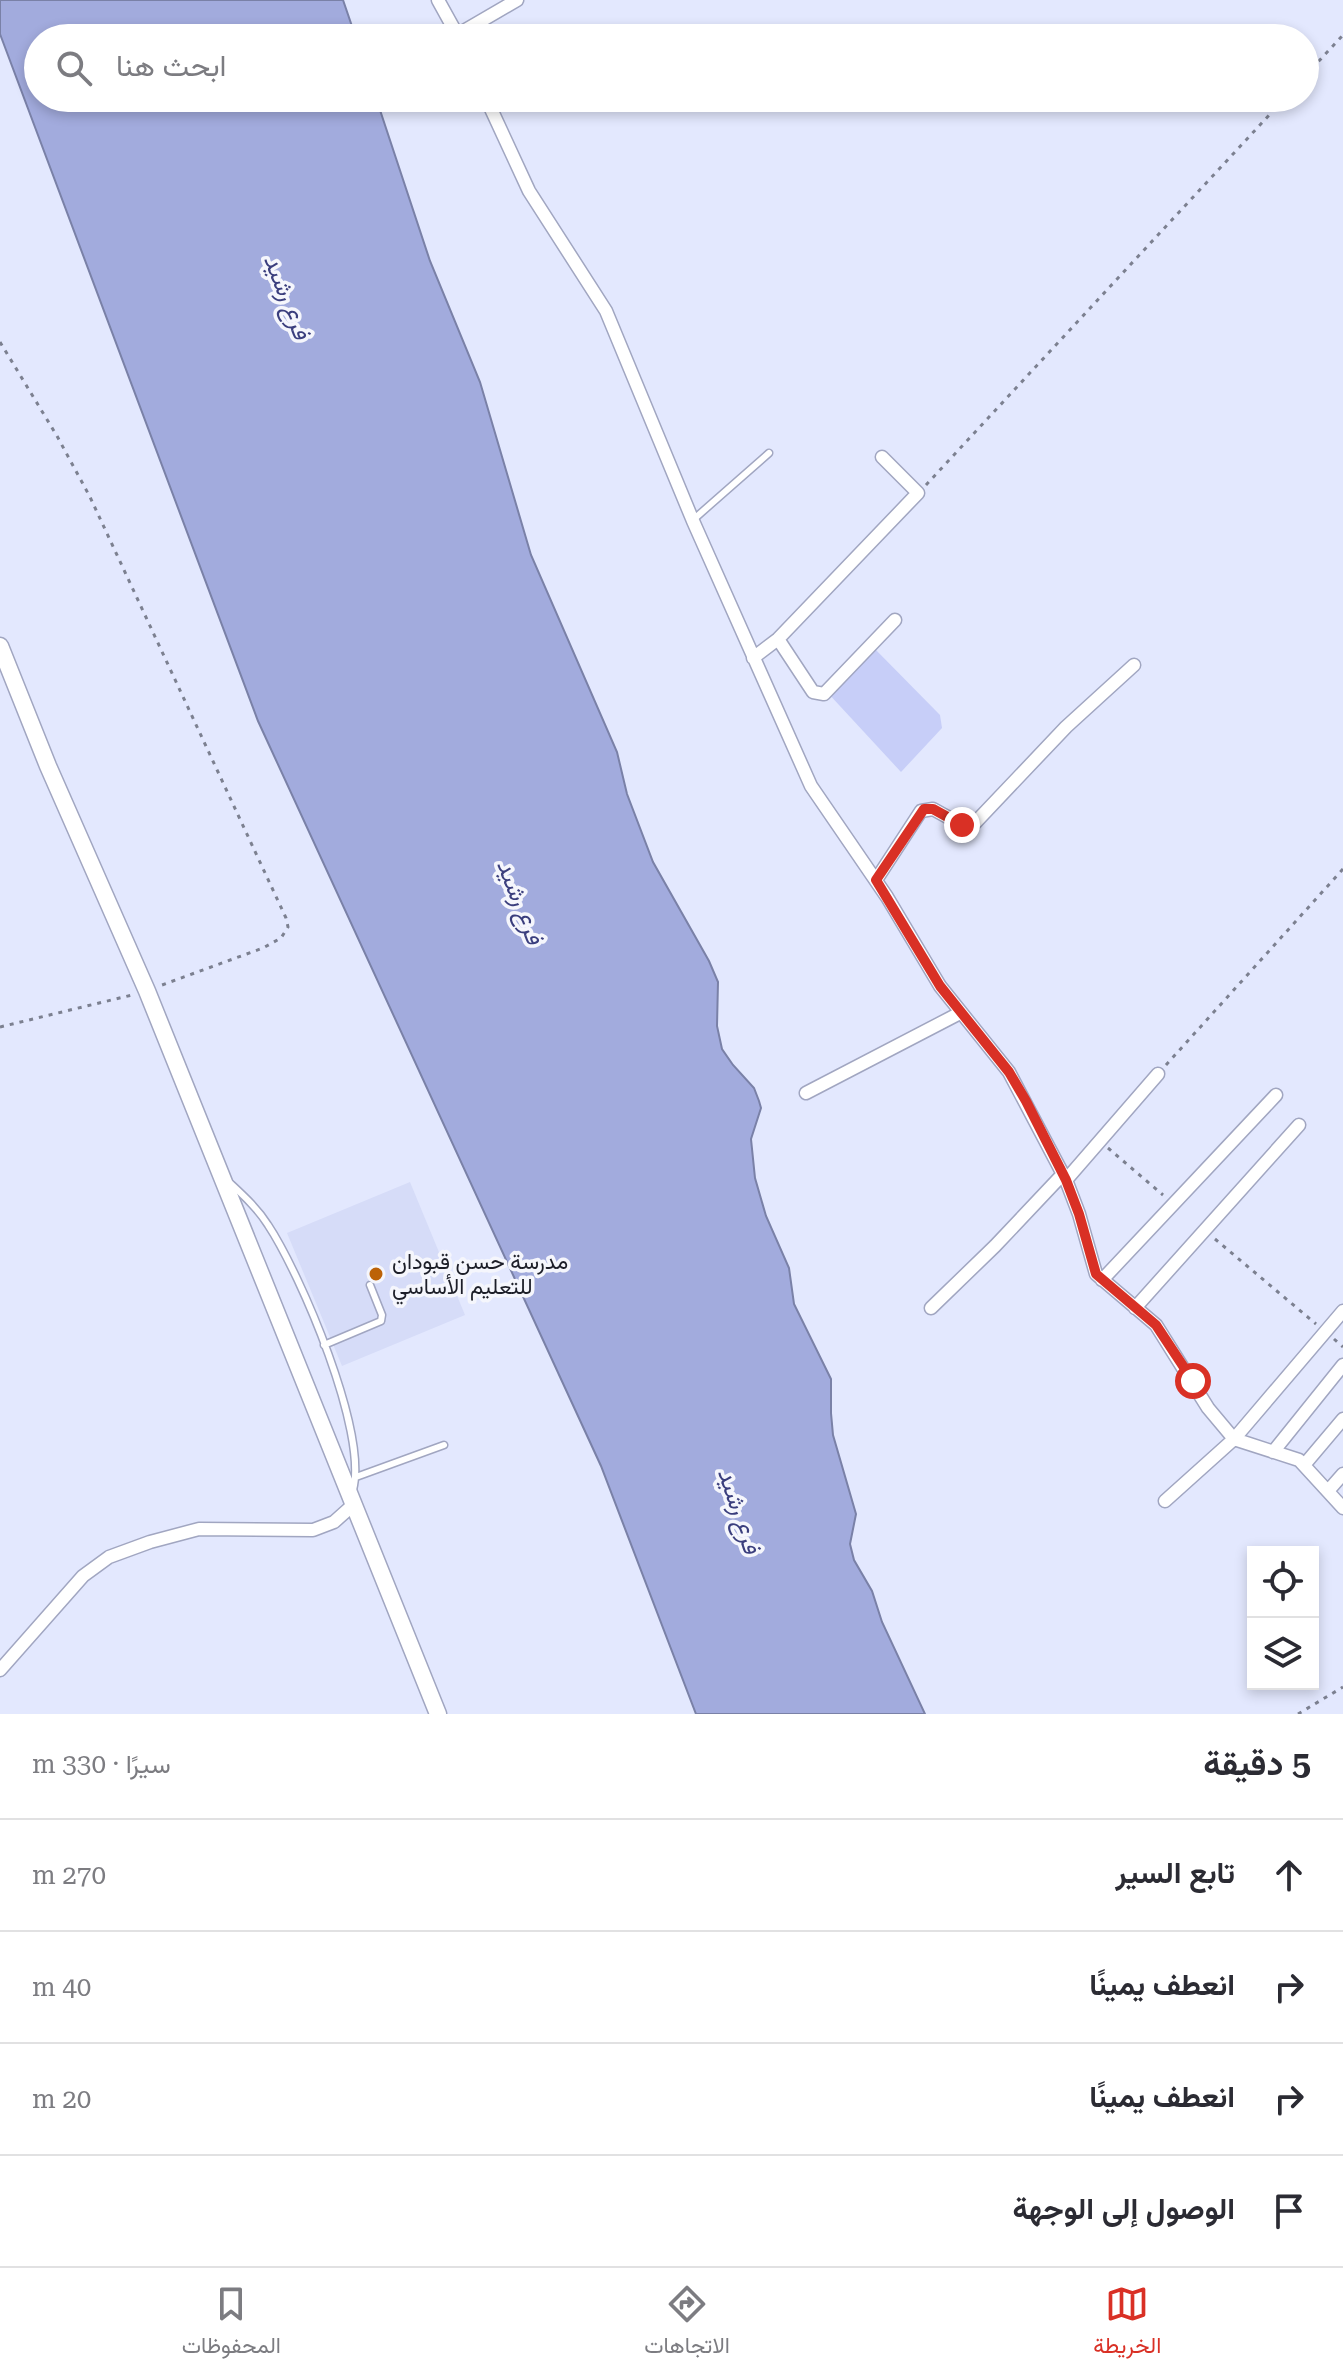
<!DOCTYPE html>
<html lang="ar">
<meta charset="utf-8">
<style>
body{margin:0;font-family:"Roboto Serif",Vazirmatn,serif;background:#f7f7f7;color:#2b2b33;direction:rtl}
.controls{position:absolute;right:24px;bottom:24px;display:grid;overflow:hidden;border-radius:0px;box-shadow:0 4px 12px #0003}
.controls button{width:72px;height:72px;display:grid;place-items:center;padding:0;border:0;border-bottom:2px solid #e1e1e2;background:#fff;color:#2b2b33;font:40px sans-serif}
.stop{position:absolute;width:24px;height:24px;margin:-18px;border:6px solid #d93025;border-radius:50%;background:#fff}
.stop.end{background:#d93025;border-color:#fff;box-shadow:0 2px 8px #0008}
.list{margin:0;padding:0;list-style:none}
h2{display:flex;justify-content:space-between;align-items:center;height:104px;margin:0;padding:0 32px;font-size:34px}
h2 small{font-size:26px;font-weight:400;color:#7c7c81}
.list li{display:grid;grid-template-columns:52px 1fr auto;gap:24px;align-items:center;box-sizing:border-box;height:112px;padding:0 32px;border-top:2px solid #e1e1e2}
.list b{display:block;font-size:30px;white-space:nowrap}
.list em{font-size:26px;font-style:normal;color:#7c7c81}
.icon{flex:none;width:44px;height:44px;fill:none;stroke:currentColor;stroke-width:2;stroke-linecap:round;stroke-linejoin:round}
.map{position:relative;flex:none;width:1343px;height:1714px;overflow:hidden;direction:ltr}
.search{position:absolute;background:#fff;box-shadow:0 4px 12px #0003;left:24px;right:24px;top:24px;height:88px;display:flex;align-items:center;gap:20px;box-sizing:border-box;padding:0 28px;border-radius:44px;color:#7c7c81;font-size:30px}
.sheet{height:552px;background:#fff}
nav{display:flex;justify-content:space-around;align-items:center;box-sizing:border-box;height:112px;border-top:2px solid #e1e1e2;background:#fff;font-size:22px;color:#7c7c81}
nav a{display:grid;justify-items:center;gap:4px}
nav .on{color:#d93025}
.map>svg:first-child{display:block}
</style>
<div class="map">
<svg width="1343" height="1714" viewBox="0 0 1343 1714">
<rect width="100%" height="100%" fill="#e3e8fe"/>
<path fill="#d6dcf8" d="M410,1182L465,1315L342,1366L287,1233Z"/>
<path fill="#c7cef8" d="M872,646L940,715L942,728L901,772L827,692Z"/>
<path fill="#a2abdd" stroke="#7a81a7" stroke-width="2" d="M0,0H343L356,38H38V98H376L430,261L480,382L531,555L617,752L627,794L653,862L709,961L718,982L717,1026L722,1049L733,1065L754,1088L759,1101L761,1108L751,1139L755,1178L766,1216L789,1268L794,1304L831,1379V1413L833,1435L856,1514L850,1544L854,1560L872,1591L882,1622L925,1714H696L601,1466L258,721L0,34Z"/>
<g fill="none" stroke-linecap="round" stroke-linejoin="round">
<g stroke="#a1a6c1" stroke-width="9">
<path id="lane" d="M694,519L769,453
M231,1184C245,1197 258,1209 268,1225C301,1275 368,1432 353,1490
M324,1345L381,1321L382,1315L370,1285
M356,1477L444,1445"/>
</g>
<g stroke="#a1a6c1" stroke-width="15">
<path id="street" d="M438,0L459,38
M457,35L517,0
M486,98L529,191L606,311L693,521L811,786L887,897L940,986L1009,1072L1066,1180L1079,1214L1096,1274L1156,1325L1208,1408L1234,1439L1299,1460L1343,1508
M778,639L813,692L824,694L895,620
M753,658L778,639L918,493L882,457
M876,880L921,811L933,809L962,825H973L1066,727L1134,665
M806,1093L960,1013
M1066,1180L1158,1074
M1102,1280L1276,1095
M931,1308L995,1246L1063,1174
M1135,1308L1299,1125
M1273,1452L1343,1365
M1305,1464L1343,1419
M1328,1491L1343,1474
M1165,1501L1234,1439L1343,1311
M0,1670L83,1576L109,1557L150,1542L199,1529L313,1530L334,1522L353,1505"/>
</g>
<g stroke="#a1a6c1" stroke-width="19">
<path id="secondary" d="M0,646L48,766L147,991L438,1714"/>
</g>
<path stroke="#7c8090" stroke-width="3" stroke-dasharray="4 6" stroke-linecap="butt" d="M1305,76L1343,35
M0,342L57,436L90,497L286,918L288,927L281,938L263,948L162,985
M926,485L1285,98
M0,1027L132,995
M1166,1065L1343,869
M1108,1148L1163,1195
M1215,1239L1316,1324
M1334,1339L1343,1347
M1298,1714L1343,1687"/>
<use href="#lane" stroke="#fff" stroke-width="6"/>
<use href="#street" stroke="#fff" stroke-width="12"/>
<use href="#secondary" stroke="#fff" stroke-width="16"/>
</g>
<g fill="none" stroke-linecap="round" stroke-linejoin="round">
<path stroke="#d93025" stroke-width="10" d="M962,825L933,809H924L876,880L940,986L1009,1072L1026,1101L1066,1180L1079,1214L1096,1274L1156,1325L1193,1381"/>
</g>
<circle fill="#bc6207" stroke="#f5f6fc" stroke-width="3" cx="376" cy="1274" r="8"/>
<g text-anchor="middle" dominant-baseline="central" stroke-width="7" stroke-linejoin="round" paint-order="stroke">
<g font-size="22" fill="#1c1e28" stroke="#f5f6fc" text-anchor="start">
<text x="392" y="1261">مدرسة حسن قبودان<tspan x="392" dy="25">للتعليم الأساسي</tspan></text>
</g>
<g font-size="24" font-style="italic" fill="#3a3e7d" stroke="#f5f6fc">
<text transform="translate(287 297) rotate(69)">فرع رشيد</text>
<text transform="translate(520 902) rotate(69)">فرع رشيد</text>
<text transform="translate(739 1511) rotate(72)">فرع رشيد</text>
</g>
</g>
</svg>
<div class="controls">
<button><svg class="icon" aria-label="locate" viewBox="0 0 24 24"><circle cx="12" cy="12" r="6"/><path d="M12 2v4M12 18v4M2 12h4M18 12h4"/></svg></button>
<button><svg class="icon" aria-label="layers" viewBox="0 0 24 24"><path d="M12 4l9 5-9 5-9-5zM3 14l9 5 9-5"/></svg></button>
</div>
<div class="stop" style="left:1193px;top:1381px"></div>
<div class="stop end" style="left:962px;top:825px"></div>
<div class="search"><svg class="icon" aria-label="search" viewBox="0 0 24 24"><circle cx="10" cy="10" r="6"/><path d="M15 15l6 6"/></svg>ابحث هنا</div>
</div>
<section class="sheet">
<h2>5 دقيقة<small>سيرًا · 330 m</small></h2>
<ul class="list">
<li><svg class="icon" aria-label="ahead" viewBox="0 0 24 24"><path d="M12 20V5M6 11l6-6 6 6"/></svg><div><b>تابع السير</b></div><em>270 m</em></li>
<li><svg class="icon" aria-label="right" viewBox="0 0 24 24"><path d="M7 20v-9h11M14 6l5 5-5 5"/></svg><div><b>انعطف يمينًا</b></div><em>40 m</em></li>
<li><svg class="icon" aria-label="right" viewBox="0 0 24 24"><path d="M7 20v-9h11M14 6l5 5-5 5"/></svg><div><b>انعطف يمينًا</b></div><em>20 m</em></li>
<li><svg class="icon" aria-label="arrive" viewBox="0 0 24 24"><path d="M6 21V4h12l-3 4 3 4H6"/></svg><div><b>الوصول إلى الوجهة</b></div></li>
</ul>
</section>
<nav>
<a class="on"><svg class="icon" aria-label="map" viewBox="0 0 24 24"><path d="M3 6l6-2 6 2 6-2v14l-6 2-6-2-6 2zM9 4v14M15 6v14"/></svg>الخريطة</a>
<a><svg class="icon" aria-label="directions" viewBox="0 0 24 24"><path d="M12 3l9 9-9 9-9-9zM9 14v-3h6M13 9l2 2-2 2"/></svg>الاتجاهات</a>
<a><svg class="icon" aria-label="saved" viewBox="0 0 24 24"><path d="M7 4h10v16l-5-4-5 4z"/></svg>المحفوظات</a>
</nav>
